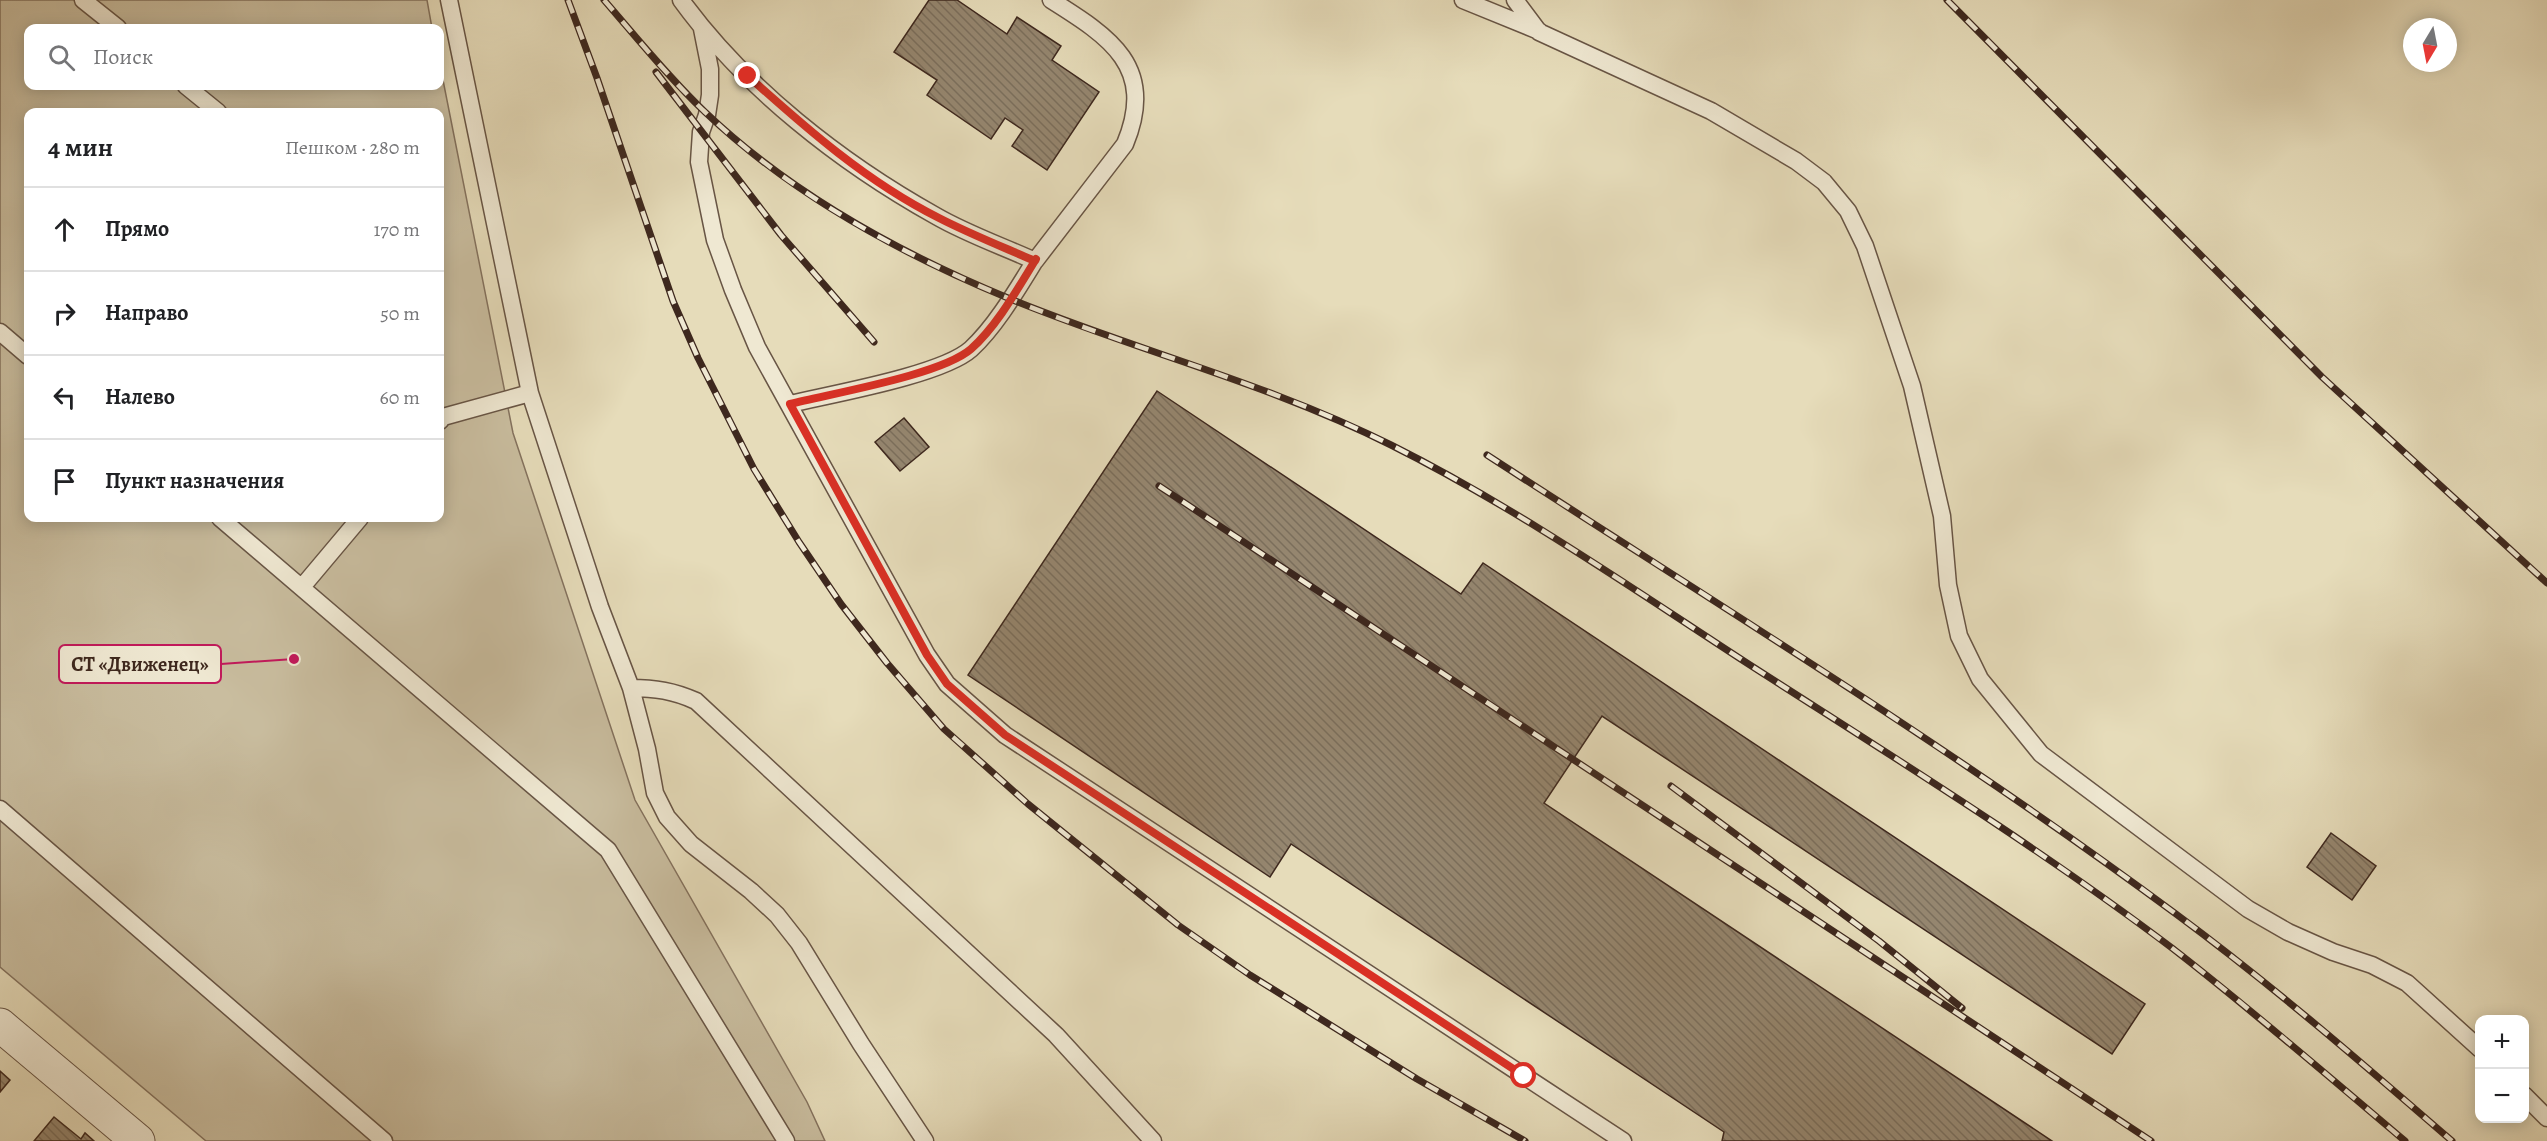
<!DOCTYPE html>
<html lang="ru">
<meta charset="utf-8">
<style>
body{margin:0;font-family:Alegreya,serif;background:#f2f2f2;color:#202124}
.controls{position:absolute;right:18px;bottom:18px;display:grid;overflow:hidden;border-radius:12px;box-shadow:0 3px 15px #0003}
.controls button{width:54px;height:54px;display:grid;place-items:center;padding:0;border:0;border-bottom:2px solid #e0e0e0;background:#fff;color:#202124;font:30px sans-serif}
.compass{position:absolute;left:2403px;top:18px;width:54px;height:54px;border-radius:50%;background:#fff;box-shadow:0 3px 15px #0003;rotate:190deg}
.stop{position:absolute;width:18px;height:18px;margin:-14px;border:4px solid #d93025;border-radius:50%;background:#fff}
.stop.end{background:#d93025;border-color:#fff;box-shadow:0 2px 6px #0008}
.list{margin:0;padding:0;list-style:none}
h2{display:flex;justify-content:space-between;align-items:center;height:78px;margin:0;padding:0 24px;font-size:26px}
h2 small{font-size:20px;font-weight:400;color:#757577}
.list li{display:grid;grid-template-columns:39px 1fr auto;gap:18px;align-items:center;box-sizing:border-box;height:84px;padding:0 24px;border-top:2px solid #e0e0e0}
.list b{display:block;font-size:22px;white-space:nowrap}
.list em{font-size:20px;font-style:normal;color:#757577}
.icon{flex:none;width:33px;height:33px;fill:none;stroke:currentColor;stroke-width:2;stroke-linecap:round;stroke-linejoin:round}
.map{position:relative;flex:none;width:2547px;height:1141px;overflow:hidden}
.search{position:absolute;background:#fff;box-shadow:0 3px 15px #0003;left:24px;top:24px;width:420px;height:66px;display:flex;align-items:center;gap:15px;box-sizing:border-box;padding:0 21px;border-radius:12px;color:#757577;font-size:22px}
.panel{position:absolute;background:#fff;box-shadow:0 3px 15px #0003;left:24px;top:108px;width:420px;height:414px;border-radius:12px}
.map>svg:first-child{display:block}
</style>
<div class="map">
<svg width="2547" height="1141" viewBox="0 0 2547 1141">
<defs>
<pattern id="building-back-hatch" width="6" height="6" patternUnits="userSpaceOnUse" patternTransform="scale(1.5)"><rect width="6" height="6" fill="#95866f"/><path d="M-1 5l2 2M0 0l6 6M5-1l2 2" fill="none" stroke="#7b6e5b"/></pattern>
</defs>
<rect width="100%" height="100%" fill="#e6dcba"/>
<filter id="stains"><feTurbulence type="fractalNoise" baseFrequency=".00333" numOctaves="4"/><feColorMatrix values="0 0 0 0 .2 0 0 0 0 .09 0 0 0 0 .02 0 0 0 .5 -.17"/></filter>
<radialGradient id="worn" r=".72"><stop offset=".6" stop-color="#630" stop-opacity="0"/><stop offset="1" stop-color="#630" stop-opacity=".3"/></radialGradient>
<path fill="#c9bd9f" stroke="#84725e" stroke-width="1.5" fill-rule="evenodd" d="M0,0H427L432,28H28V86H440V65L513,433L635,800L807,1102L825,1141H206L0,967ZM28,112H440V518H28Z"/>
<path fill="url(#building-back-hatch)" stroke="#3e281e" stroke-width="1.5" d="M929,0H957L1007,34L1017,17L1061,46L1052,60L1099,92L1047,170L1012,146L1023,130L1005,118L991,139L927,95L937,80L894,52Z
M1157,391L1461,594L1483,563L2145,1004L2112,1054L1602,716L1544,803L2052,1141H1722L1724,1132L1291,844L1270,877L968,675Z
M904,418L929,447L900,471L875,442Z
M2331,833L2376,866L2352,900L2307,867Z
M0,1071L10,1080L0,1092Z
M54,1117L81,1139L85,1133L94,1141H34Z"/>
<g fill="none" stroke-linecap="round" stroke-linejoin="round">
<g stroke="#685545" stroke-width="19">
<path id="service" d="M83,0L118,28
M449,0L530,393L600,607L631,688C655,688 674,691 696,701L1056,1035L1153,1141
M681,0C745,88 841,163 936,216C967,234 1002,246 1035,261L1125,144C1157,67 1110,37 1051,0
M1463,0L1539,31
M1515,0L1539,32L1711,111L1796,161L1824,182L1848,211L1865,246L1912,386L1942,516L1948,585L1959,636L1980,679L2041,754L2248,909L2288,932L2333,952L2372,965L2407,983L2480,1049
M702,29L710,69V95L707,115L701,132L699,162L715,240L733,290L757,347L927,655L947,684L1005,735L1623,1141
M186,86L218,112
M0,332L28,356
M790,404C832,394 942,375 971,349C996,326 1018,288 1036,259
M440,421L443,417L530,393
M220,518L608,850L786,1141
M302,587L360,518
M631,688L647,749L655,793L667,817L691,844L751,891L777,915L799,943L861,1044L925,1141
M0,809L384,1141
M2524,1095L2547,1118"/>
</g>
<g stroke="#685545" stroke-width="35">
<path id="minor" d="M0,1025L138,1141"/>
</g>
<use href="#service" stroke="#efe8d2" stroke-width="16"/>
<use href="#minor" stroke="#efe8d2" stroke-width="33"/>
<g stroke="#3e281e" stroke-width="7">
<path id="rail" d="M568,0L597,78L673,301L698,358L754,469L799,542L841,604L887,663L944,729L1028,804L1178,925L1250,975L1417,1079L1525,1141
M604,0C637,38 669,78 705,112C791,194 899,253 1008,298C1134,350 1268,383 1391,445C1517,508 1633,589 1750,665C1893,757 2037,846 2172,948C2252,1010 2328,1076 2405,1141
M1947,0L2322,377L2547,583
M656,72L781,235L874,342
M1487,455C1718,605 1954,749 2176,914C2272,985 2362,1063 2452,1141
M1159,486L2151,1141
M1671,786L1879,941L1962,1008"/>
</g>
<use href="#rail" stroke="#efe8d2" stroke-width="4.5" stroke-dasharray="14" stroke-linecap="butt"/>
</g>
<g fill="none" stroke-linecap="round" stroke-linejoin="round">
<path stroke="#d93025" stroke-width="8" d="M748,76C807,129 867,182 939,218C970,234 1003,247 1035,261L1036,259C1018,288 997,326 971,349C941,375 833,393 790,404L927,655L947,684L1005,735L1524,1076"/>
</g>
<path fill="none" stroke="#c2185b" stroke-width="2" d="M294 659L221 664"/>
<circle fill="#c2185b" stroke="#efe8d2" stroke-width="2" cx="294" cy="659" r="6"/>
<rect fill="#efe8d2" stroke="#c2185b" stroke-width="2" x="59" y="645" width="162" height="38" rx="6"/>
<g font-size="20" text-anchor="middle" font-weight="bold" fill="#3e281e">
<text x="140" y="671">СТ «Движенец»</text>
</g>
<rect width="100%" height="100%" filter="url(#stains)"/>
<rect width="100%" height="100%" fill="url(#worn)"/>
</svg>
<div class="controls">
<button>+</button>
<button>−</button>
</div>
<svg class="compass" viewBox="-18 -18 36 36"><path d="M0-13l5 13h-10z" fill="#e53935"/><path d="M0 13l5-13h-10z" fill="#757577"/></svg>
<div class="stop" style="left:1524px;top:1076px"></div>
<div class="stop end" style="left:748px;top:76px"></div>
<div class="search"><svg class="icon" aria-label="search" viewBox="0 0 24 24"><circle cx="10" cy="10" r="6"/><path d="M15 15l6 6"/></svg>Поиск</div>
<section class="panel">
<h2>4 мин<small>Пешком · 280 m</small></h2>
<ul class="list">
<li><svg class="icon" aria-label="ahead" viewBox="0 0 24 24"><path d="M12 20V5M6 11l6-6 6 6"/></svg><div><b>Прямо</b></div><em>170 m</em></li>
<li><svg class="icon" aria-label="right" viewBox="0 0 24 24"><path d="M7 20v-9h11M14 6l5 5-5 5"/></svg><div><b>Направо</b></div><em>50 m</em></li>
<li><svg class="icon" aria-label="left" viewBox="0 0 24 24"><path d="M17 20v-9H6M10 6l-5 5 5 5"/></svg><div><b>Налево</b></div><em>60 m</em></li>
<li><svg class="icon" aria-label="arrive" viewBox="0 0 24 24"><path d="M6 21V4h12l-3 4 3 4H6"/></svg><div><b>Пункт назначения</b></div></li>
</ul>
</section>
</div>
